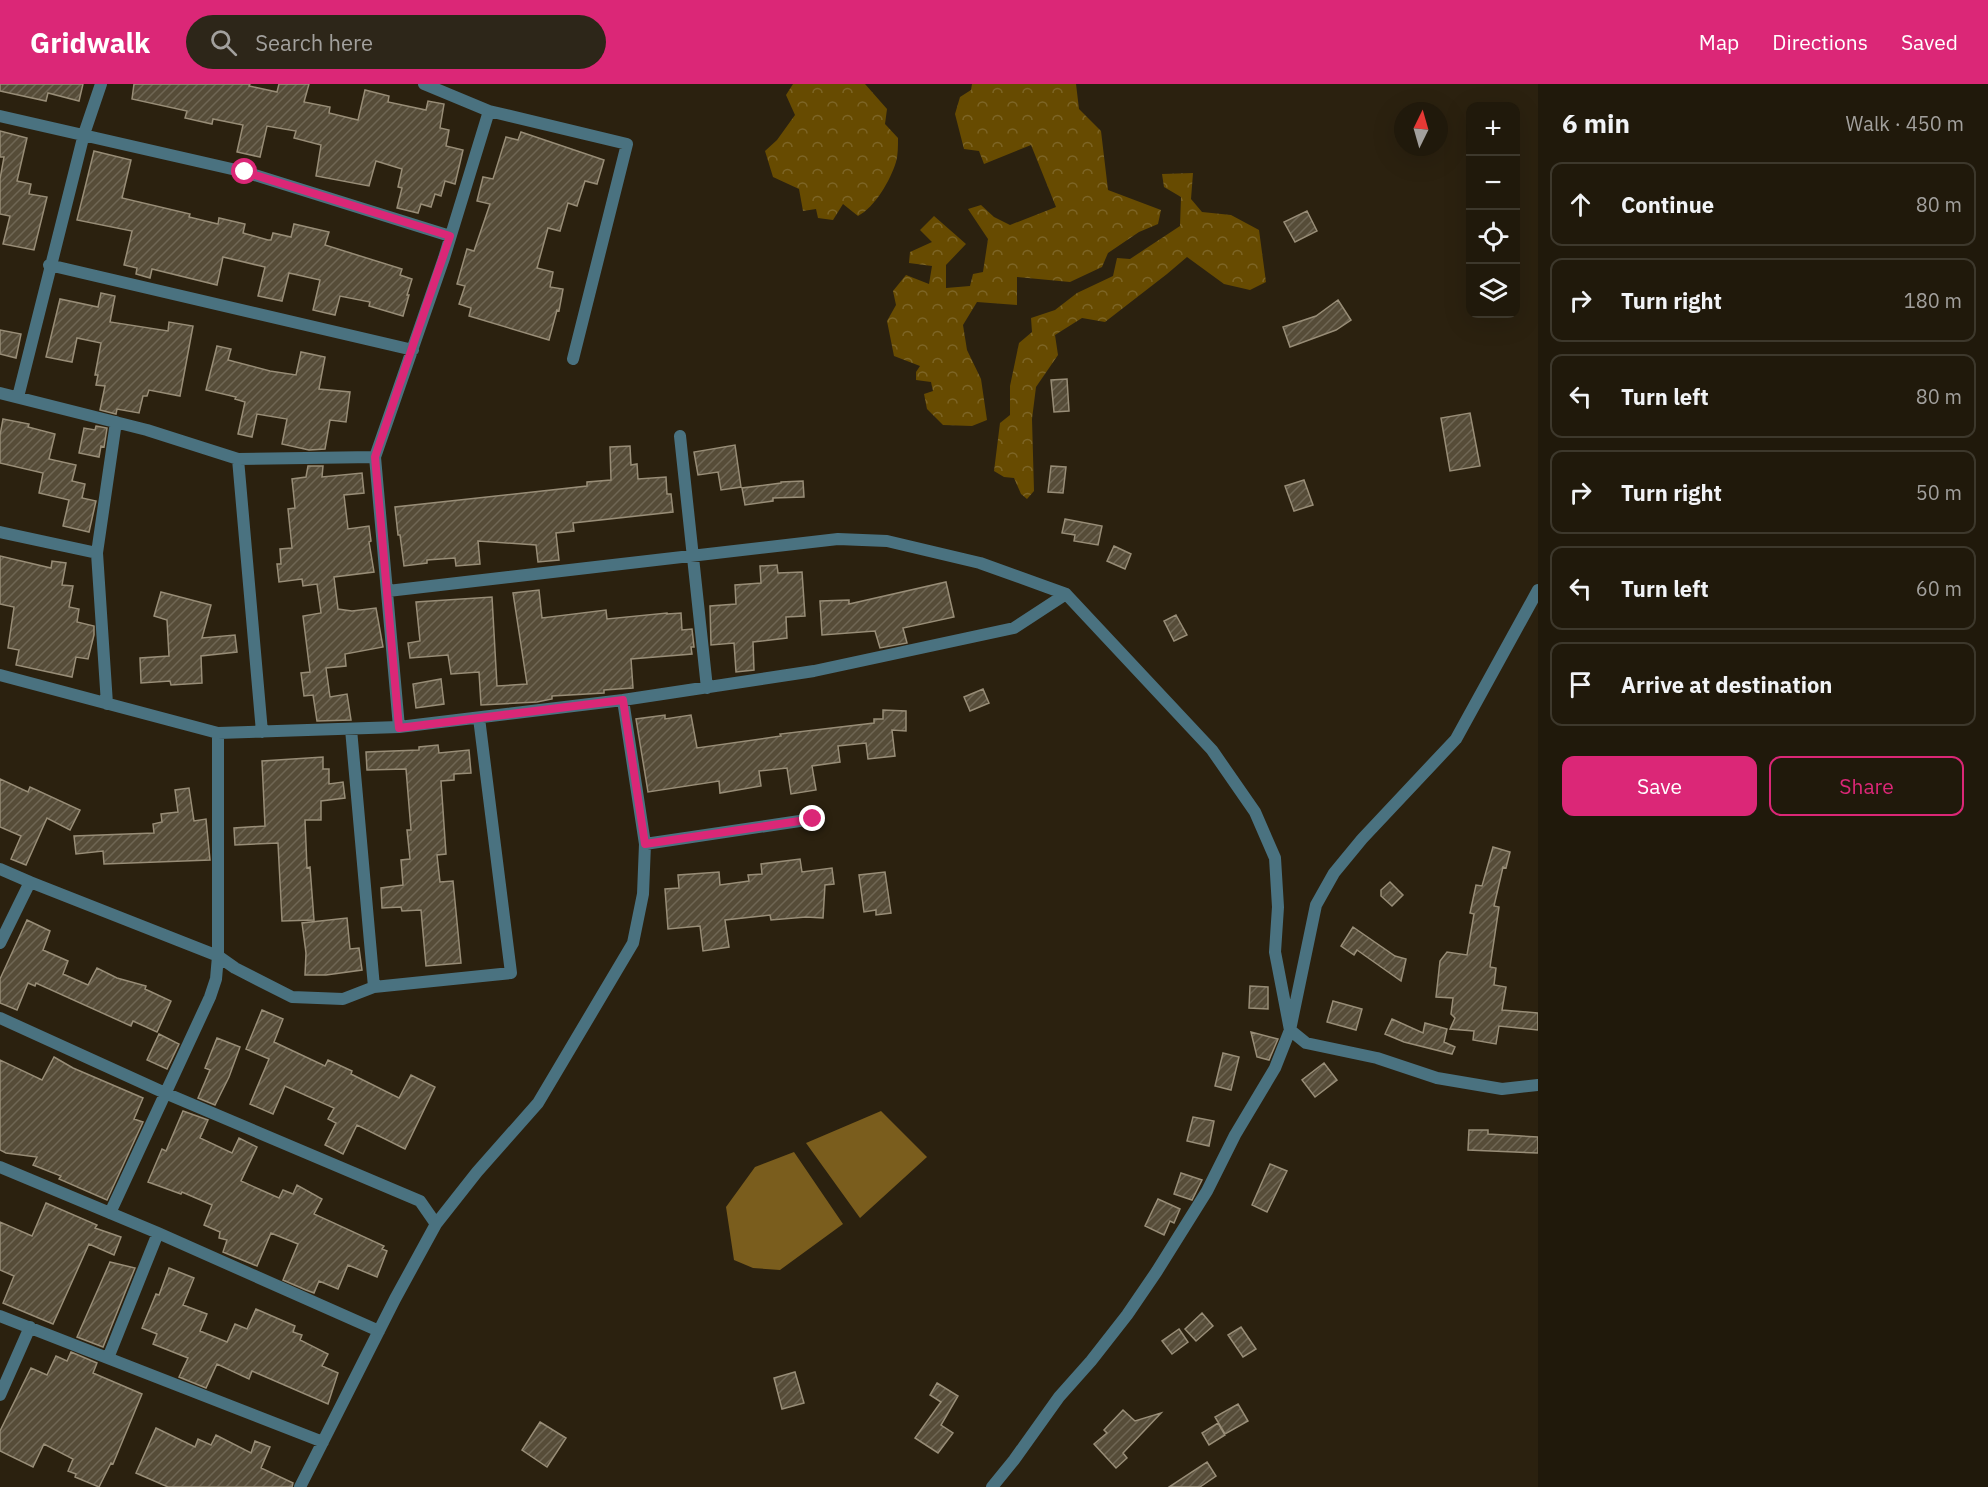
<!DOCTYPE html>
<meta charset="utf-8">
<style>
body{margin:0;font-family:"IBM Plex Sans",sans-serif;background:#2d2619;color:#f1f3f6}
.controls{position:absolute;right:18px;top:18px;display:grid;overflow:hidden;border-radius:12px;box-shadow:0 6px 24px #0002}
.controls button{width:54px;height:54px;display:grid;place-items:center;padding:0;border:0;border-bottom:2px solid #3d382c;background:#20190b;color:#f1f3f6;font:30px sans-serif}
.compass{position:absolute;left:1394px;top:18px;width:54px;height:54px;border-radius:50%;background:#20190b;box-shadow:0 6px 24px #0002;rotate:5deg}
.stop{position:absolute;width:18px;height:18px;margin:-14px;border:4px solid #db2777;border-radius:50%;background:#fff}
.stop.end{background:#db2777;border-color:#fff;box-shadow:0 2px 6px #0008}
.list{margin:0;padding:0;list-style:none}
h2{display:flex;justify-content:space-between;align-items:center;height:78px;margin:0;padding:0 24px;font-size:26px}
h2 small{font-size:20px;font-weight:400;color:#a2a09d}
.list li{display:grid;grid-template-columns:39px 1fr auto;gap:18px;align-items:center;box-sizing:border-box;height:84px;margin:0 12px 12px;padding:0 12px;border:2px solid #3d382c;border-radius:12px}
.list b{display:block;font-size:22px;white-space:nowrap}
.list em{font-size:20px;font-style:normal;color:#a2a09d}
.actions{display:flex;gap:12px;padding:18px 24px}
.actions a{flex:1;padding:14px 0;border:2px solid #db2777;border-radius:12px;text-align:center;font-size:21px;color:#db2777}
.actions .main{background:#db2777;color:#fff}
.icon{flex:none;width:33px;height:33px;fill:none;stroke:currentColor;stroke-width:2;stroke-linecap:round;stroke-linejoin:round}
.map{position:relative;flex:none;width:1538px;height:1403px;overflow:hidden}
header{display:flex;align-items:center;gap:36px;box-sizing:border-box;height:84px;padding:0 30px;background:#db2777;color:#fff}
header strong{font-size:28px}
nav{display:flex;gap:33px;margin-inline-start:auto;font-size:21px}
.search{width:420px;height:54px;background:#2d2619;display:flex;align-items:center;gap:15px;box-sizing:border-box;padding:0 21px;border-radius:33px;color:#a2a09d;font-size:22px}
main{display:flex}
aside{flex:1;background:#20190b}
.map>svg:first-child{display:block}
</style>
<header>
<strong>Gridwalk</strong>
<div class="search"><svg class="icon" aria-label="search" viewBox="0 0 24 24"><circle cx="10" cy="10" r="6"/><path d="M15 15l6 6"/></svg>Search here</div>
<nav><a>Map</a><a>Directions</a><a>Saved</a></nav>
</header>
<main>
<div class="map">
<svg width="1538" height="1403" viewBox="0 0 1538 1403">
<defs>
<pattern id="forest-crowns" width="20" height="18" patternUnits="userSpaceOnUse" patternTransform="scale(1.5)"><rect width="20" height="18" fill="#674b01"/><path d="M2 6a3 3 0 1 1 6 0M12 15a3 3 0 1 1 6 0" fill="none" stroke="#7d6526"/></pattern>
<pattern id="building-hatch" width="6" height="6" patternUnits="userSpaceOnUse" patternTransform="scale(1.5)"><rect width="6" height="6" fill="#564c38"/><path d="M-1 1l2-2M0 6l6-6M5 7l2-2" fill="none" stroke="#6f6654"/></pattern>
</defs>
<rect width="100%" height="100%" fill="#2b210f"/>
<path fill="url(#forest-crowns)" d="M793,0H865L887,25L885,40L898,54C898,62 898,71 896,78C890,97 875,123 858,132L843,120L833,136L818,134L816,125L803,127L799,105L773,93L765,67L777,56L795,31L786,11Z
M972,0H1076L1079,25L1101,47L1108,106L1161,126L1158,140L1139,148L1108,169L1102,183L1070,198L1017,193V221L977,218L963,241L967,266L981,295L987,336L972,342L943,341L927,325L924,310L933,307L931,298L916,296V288L920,282L894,272L887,237L896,221L893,207L906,191L929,200L932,182L909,179L910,168L932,158L920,146L934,132L966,160L946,181V204L970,202L973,190L983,188L988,155L968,125L981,121L994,133L1010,141L1056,123L1031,61L984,80L979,67L964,65L955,30L960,13L971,6Z
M1193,89L1191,115L1202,128L1231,131L1259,146L1266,198L1250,206L1224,200L1187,173L1167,190L1105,238L1082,234L1055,251L1058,271L1036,303L1032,335L1034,407L1027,415L1021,410L1014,394L1004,393L994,387L1000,339L1010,331V302L1019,259L1032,248L1031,234L1055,226L1077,209L1113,192L1117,174L1130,175L1180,142L1181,113L1164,103L1162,90Z"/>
<path fill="#7a5d1d" d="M881,1027L927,1073L860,1134L806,1059Z
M794,1068L843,1140L780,1186L753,1184L734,1176L726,1123L755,1083Z"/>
<path fill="url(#building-hatch)" stroke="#988d77" stroke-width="1.5" d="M0,0H83L79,17L48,9L46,17L0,7Z
M134,0H250L249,2L277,8L279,0H309L304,18L330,23L329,29L358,36L365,6L389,12L388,18L426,26L428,17L444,20L440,44L449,46L446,62L463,66L455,100L445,97L441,112L435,110L431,123L421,120L418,129L397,124L402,104L398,103L402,85L376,77L369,102L316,92L321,61L294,54L296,47L267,42L260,73L237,68L243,41L213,35L212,40L185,34L187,27L132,15Z
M0,47L27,54L17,97L31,100L29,110L47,113L34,166L3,160L10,132L0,130V95L4,73H0Z
M521,48L604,76L597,100L585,97L577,122L568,119L560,147L548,144L537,184L553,188L550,203L563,205L559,227L557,226L549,256L469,232L471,224L459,220L465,202L457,200L467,165L474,167L490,120L477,117L483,93L493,95L506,53L518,56Z
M94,67L131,76L122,114L190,130L189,133L218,140L219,134L245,140L243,149L268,156H271L273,149L291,153L294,140L329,148L325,161L402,185L400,191L412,195L407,211H409L403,232L369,222L370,218L340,212L335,231L313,226L320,196L289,189L282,217L258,212L265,183L223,173L217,201L152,185L150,194L136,190L137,184L124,181L132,147L77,136Z
M1307,127L1317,147L1295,158L1284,138Z
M101,209L115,212L110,238L168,247L169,238L193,242L180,312L149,306L147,312H143L139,329L117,325L116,330L100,326L105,302L96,301L98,291H95L101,259L77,254L72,278L46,273L60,215L98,223Z
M1338,216L1351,236L1336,246L1290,263L1283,243L1316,232Z
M0,246L21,250L16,274L0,270Z
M217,262L231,265L228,276L270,287L296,291L301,268L325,273L319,305L350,308L346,338L330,336L325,365L309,366L282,360L287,335L257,330L252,353L238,350L245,318L235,315L236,313L206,306Z
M1067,295L1069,327L1054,328L1051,296Z
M1470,329L1480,382L1450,387L1441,334Z
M3,335L29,340L28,343L55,350L49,375L76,381L72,397L85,400L82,414L96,417L89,448L63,442L69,416L39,409L43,389L0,379V351Z
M96,342L107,344L104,363L101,362L99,373L79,369L84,344L95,346Z
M735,361L741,403L721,406L718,388L698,391L694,368Z
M630,362L631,381L637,380L638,395L666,393L667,410H671L673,428L573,439L574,447L556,449L559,476L538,478L536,461L478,457L480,480L456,482L455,474L427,476V479L404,482L400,451H398L395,423L587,402V398L611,396L610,363Z
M308,382H323L322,393L362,389L364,409L344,411L348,445L369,442L371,457L369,458L374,488L334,493L338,525L352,527L376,524L383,563L345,570L346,582L326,584L330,613L347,610L351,636L317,637L313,611L304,612L301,589L310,588L303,532L321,529L317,500L303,502L302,495L279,498L277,480H281L280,465L292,464L288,425L295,424L292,395L306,393Z
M1051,382L1066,383L1063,409L1048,408Z
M1304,396L1313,421L1294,427L1285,402Z
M803,397L804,413L773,414V417L745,421L742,404L781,399V398Z
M1065,435L1102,442L1098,461L1074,457L1075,451L1062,449Z
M1114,462L1131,470L1125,485L1107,477Z
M0,472L51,484L52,477L66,479L62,501L73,502L69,523L79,525L77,538L94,542V551L88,575L76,573L72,593L16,581L19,566L8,564L14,523L0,520Z
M777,481L778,489L802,488L805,532L786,533L787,554L753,558L754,586L736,588L734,559L711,561L710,522L736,520L735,501L761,499L760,482Z
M946,498L954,533L903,544L907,559L880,564L875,547L822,551L820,517L849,516V520Z
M539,506L542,534L606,526L607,535L667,529V530L681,529L682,546L692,545L694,563H691L692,570L631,575L633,604L604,606V609L552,612V615L537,618L481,621L479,588L451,590L448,571L410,574L408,559L420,557L416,518L492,513L497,602L527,600L513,509Z
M161,508L211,521L202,554L235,551L237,568L201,572L202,599L171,601L170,597L141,599L140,574L169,572L167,536L154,532Z
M1176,531L1187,551L1174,557L1164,537Z
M441,595L444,620L416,624L413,600Z
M983,605L989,619L970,627L964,613Z
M883,626L906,627V647L892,646L895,672L868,675L866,659L838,662L840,678L812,682L816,706L791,710L787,684L759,687L761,702L720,709L719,697L648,708L636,635L665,631V635L691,631L697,664L781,652L780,650L874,639V635H883Z
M438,661L439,669L469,666L471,689L454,690V696L441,697L446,770L437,771L440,798L453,797L461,879L426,882L421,826L402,827L401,823L382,824L381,804L403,801L401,776L410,775L407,746H411L406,685L367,686L366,668L419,666V663Z
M323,673V685H329V700L343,698L345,714L321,717V736H305L307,784L310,783L314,836L282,837L278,759L235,761L234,744L265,742L262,677Z
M0,695L28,708L30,703L80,726L70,746L47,734L26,781L11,775L21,752L0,743Z
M189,704L194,737L206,735L210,776L104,780L103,767L76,770L74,752L154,749L153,740L162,738L161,730L178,728L175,706Z
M1493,763L1510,768L1506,784L1503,783L1494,822L1499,823L1490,883L1496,884L1494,901L1506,903L1502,926L1538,929V946L1499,942L1496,960L1473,956L1474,947L1450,945L1455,934L1451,930L1453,914L1436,913L1440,877L1447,868L1467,871L1474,830L1470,829L1476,801L1482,802Z
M800,775L802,788L832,784L834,800L825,801L823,834L806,833L771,836L770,831L725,836L729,863L703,867L700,842L668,845L665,805L679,804L678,791L719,788L720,801L749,797L748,791L762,790L761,780Z
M885,788L891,829L876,831V826L864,828L859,791Z
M1390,798L1403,811L1392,822L1381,812V806Z
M347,834L350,865L359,864L362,886L326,891H305L306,869L302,839Z
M27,836L50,847L43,866L68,877L63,890L88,901L97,884L117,894L146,902L145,905L171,917L157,948L133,937L131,942L36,899L35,902L28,899L17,926L0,919V895Z
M1353,843L1395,872L1406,875L1401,897L1357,866L1354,871L1341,862Z
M1250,902L1268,903V925L1249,924Z
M1333,917L1362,925L1356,946L1327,938Z
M262,926L283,935L274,958L325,982L328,976L352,987L351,990L399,1014L411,991L435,1003L405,1065L357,1041L343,1070L325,1061L336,1039L328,1035L334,1024L285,1002L273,1030L250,1020L269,975L246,965Z
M1392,935L1423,949L1425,939L1447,945L1444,958L1455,963L1452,970L1404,958L1385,950Z
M1251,948L1278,955L1269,976L1257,973Z
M159,950L179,960L167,985L147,976Z
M217,954L240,963L229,993L215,1021L198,1014L210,986L205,984Z
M1223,969L1239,973L1231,1006L1215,1002Z
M54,973L73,984L143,1014L134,1035L143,1038L107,1116L59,1095L61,1092L33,1081L37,1073L6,1069L0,1066V976L42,996Z
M1324,979L1337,996L1315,1013L1302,996Z
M183,1027L208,1036L200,1054L232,1069L239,1054L257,1063L241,1097L279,1114L283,1106L293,1110L297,1101L322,1115L314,1130L384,1162L382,1165L387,1167L377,1193L348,1181L338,1205L319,1197L314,1209L306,1206L283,1196L298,1160L271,1149L257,1182L223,1168L227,1156L219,1154L220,1148L204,1141L212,1121L182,1108L181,1110L148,1098L162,1065L166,1067Z
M1193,1033L1214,1037L1209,1062L1187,1057Z
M1469,1046H1488V1050L1538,1053V1069L1468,1066Z
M1270,1080L1287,1087L1267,1128L1252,1121Z
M1181,1089L1202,1096L1192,1116L1174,1110Z
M1158,1115L1180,1125L1174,1139L1170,1137L1164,1151L1145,1142Z
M46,1119L97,1141L95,1144L121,1153L114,1171L89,1160L53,1240L3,1219L14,1192L0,1186V1138L32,1152Z
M110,1178L135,1184L103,1263L77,1253Z
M169,1184L194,1194L183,1221L207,1230L200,1247L227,1258L235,1240L247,1245L256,1225L295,1242L293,1248L302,1251L300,1256L328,1270L322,1282L338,1289L328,1320L252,1287L249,1295L217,1280L206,1304L179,1293L188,1274L153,1260L157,1250L142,1244L156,1210L159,1211Z
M1202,1229L1213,1242L1196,1257L1185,1245Z
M1241,1243L1256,1265L1243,1273L1228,1251Z
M1179,1245L1188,1258L1172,1270L1162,1257Z
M71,1268L97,1279L93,1289L142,1310L113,1380L111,1379L99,1403L75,1393L76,1390L68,1387L73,1375L44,1360L33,1383L0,1367V1347L31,1284L47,1291L56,1272L67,1277Z
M795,1288L804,1319L782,1325L774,1294Z
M937,1299L958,1312L941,1341L953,1349L938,1369L915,1354L941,1318L930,1311Z
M1238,1320L1248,1337L1225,1350L1215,1333Z
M1123,1326L1135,1337L1161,1329L1123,1369L1127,1374L1116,1384L1094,1360L1107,1349L1104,1346Z
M540,1338L566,1354L547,1383L522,1366Z
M1218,1339L1225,1351L1209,1361L1202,1349Z
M156,1344L195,1363L198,1355L211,1361L216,1351L251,1369L255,1357L270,1363L261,1384L293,1399L292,1403H168L136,1389Z
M1207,1378L1216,1392L1200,1403H1169Z"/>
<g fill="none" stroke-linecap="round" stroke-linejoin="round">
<path stroke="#4a7280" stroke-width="12" d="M489,27L627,60L573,275
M0,32L245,88L450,152
M49,181L413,266
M0,309L147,346L238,375L375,373
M18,313L84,50L101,0
M680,352L707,604
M238,375L262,648
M0,448L97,469
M388,507L838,455L887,457L980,479L1066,510
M0,591L218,649L399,643L623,616L814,587L1014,544L1066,510L1212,666L1255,728L1275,774L1278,823L1275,868L1290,946L1306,959L1377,974L1437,994L1502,1005L1538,1001
M107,620L97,469L116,338
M399,643L375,373L444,174L489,27L424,0
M645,760L813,735
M0,785L30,798L0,859
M30,798L218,872L235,884L292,913L343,915L374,903L351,645
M374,903L511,889L479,634
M0,934L165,1009L420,1117L436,1140
M0,1083L158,1149L379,1247
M110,1129L210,913L216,895L218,872V649
M0,1232L323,1358
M108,1274L158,1149
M0,1311L30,1243
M300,1403L395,1215L436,1140L477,1088L538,1019L633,859L643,810L645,760L623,616
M992,1403L1014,1376L1059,1313L1091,1277L1127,1231L1157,1187L1207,1107L1235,1051L1275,984L1290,946L1316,821L1334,789L1362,755L1456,655L1538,506"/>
</g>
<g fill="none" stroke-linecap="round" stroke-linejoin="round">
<path stroke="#db2777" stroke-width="8" d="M245,88L450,152L375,373L399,644L623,616L645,760L813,735"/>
</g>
</svg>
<div class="controls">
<button>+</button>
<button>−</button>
<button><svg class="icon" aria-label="locate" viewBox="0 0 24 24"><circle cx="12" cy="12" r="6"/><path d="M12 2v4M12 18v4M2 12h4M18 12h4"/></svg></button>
<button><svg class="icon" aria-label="layers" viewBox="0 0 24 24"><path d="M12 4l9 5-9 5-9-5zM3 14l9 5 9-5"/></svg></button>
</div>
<svg class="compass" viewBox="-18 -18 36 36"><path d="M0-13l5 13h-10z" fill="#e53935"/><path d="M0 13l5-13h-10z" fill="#a2a09d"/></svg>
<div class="stop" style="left:245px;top:88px"></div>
<div class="stop end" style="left:813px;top:735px"></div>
</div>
<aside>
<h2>6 min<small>Walk · 450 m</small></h2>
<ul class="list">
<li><svg class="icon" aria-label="ahead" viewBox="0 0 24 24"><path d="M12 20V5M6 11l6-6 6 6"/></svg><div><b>Continue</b></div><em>80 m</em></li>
<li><svg class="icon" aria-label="right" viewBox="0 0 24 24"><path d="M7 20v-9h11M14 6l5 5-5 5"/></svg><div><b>Turn right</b></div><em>180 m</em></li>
<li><svg class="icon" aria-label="left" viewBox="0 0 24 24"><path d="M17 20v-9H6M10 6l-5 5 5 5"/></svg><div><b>Turn left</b></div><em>80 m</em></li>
<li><svg class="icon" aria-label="right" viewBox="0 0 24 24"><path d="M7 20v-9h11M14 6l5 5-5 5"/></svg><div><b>Turn right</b></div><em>50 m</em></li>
<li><svg class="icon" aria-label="left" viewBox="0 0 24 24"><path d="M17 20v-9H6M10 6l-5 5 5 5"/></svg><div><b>Turn left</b></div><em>60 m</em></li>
<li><svg class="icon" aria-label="arrive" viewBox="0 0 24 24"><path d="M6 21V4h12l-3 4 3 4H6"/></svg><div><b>Arrive at destination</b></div></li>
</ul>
<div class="actions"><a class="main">Save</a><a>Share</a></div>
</aside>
</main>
